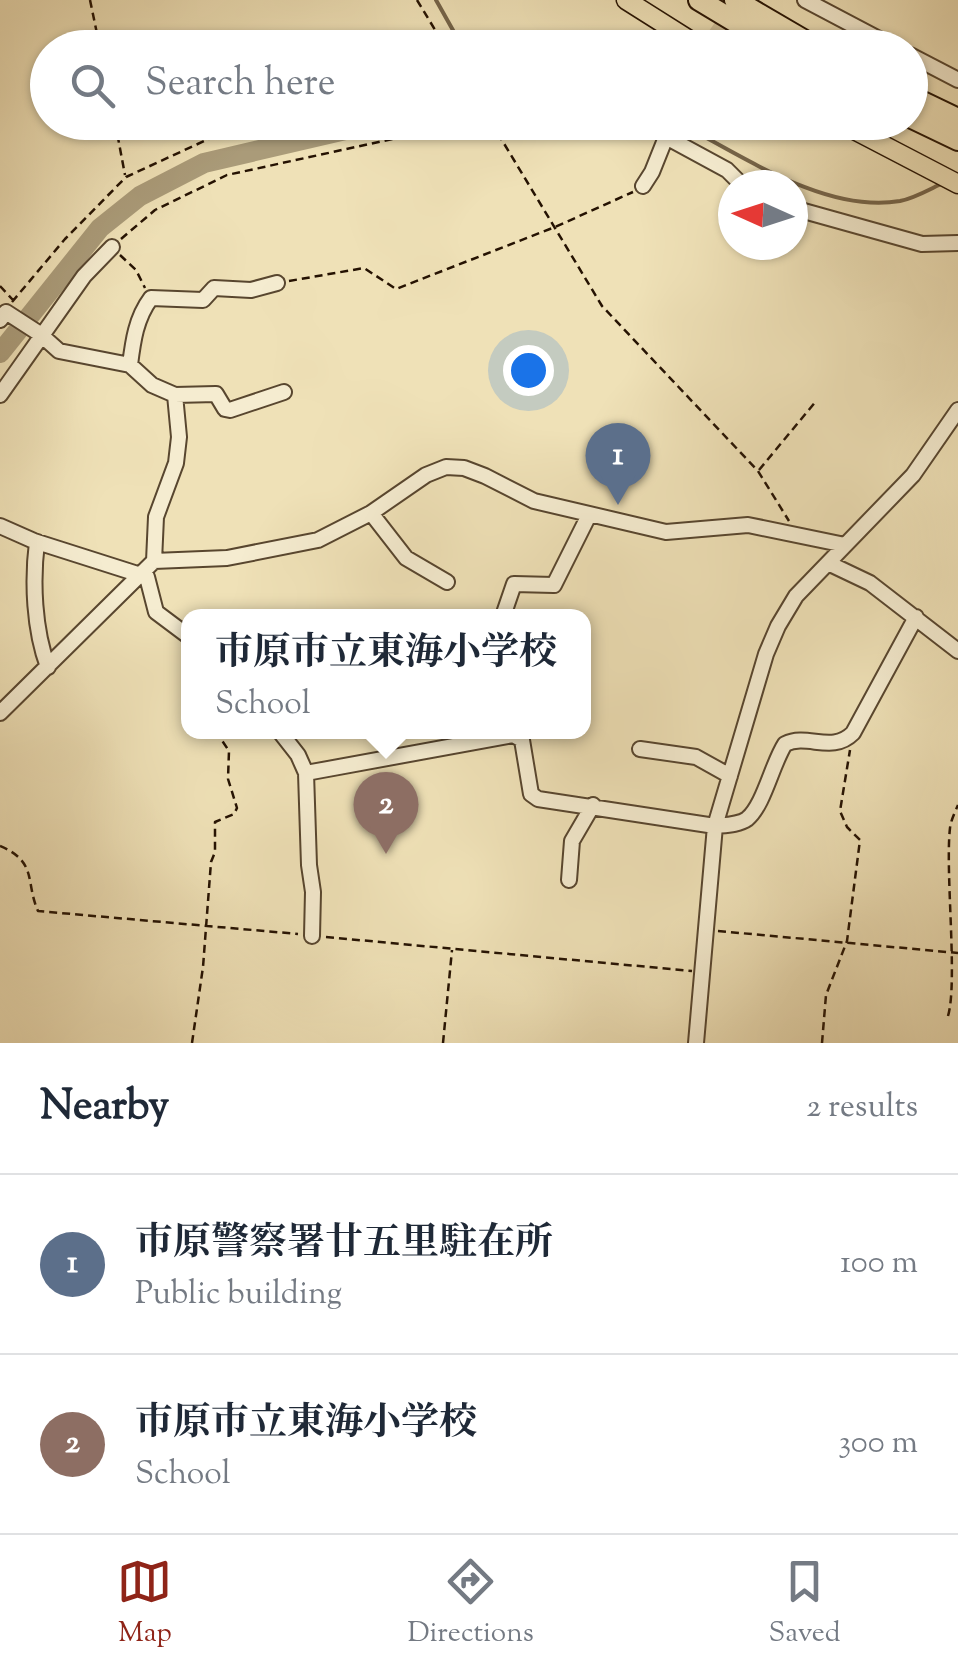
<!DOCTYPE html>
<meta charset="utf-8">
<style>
body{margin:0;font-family:"Sorts Mill Goudy","Noto Serif JP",serif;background:#f2f2f3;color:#1f2937}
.compass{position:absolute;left:718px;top:170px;width:90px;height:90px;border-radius:50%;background:#fff;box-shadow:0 2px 8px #0004;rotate:273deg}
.you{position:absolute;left:528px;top:370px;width:35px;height:35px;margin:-25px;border:8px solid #fff;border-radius:50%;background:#1a73e8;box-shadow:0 0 0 15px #1a73e833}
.badge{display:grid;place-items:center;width:65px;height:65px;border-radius:50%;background:#8f2418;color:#fff;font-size:32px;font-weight:700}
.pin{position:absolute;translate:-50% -82px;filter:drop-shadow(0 2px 5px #0008)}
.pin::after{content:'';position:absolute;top:52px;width:35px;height:30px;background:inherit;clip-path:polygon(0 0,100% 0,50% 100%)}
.popup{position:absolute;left:181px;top:609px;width:410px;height:130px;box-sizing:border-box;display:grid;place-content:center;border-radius:20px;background:#fff;filter:drop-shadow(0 2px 8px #0005);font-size:32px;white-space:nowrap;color:#747a83}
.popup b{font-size:38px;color:#1f2937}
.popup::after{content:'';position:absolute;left:50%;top:100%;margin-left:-20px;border:20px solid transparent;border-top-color:#fff}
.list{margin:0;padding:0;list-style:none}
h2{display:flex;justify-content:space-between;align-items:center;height:130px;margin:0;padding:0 40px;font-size:42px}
h2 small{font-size:32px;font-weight:400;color:#747a83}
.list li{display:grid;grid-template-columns:65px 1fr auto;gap:30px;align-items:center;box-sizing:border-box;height:180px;padding:0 40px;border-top:2px solid #e0e1e3}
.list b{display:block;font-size:38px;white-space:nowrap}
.list p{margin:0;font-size:32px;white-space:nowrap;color:#747a83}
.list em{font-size:32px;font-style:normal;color:#747a83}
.icon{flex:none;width:55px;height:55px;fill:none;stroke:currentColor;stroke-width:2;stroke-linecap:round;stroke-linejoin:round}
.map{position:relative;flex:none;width:958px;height:1043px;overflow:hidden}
.search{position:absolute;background:#fff;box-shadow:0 2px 8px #0004;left:30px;right:30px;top:30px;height:110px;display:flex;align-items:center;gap:25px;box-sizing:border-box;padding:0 35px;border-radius:55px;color:#747a83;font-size:38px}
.sheet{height:490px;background:#fff}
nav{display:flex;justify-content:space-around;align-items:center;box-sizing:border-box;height:140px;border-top:2px solid #e0e1e3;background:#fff;font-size:28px;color:#747a83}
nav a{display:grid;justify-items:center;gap:5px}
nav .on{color:#8f2418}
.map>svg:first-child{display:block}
</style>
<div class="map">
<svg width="958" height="1043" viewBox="0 0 958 1043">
<rect width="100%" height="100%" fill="#efe1b7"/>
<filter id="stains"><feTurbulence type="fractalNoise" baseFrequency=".002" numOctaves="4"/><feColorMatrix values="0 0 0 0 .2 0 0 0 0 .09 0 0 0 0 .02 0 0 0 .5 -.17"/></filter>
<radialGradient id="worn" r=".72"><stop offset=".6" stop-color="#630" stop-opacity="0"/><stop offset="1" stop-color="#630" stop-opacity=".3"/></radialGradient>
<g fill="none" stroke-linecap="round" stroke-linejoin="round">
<path stroke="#756449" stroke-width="4" d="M436,0L463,48
M677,122C741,155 826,214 900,201C915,198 930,189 943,183"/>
<path stroke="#aa9b79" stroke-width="20" d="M0,353L100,228L140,196L204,163L380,122"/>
<path stroke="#d1c29c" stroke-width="14" stroke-dasharray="14 7" stroke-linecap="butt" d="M714,36L731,12"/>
<g stroke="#58462f" stroke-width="18">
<path id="minor" d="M805,0L896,48
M910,55L958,80
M668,138L727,170L742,185
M643,186L652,172L672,122
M793,208L922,244L958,243
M0,320L6,312L40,334L59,351L130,365L152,385L175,395L179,437L176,463L156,517L154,561L0,713
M130,365C133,341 136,318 151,298L203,300L214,288L251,290L277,283
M0,395L84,276L112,247
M175,395L216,394L225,409L230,410L284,392
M371,513L406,558L447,582
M0,526L34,541L147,577L156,612L188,636
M37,542C32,581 34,630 48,667
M154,561L227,558L318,540L371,513L426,475L446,467L464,468L485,476L534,501L666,532L748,525L845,545
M828,563L870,583L958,651
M503,616L514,584L554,585L589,515
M280,732L298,755L306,773L309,865L313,892L312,936
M640,749L696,757L730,776
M306,773L513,735L522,740L531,794L538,799L715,826C724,825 739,825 747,819C764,805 772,764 785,744C808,733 832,754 853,733L916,617
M569,880L572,841L593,805
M696,1043L715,826L766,654L778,626L796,596L913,475L958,410"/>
</g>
<g stroke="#251202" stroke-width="21">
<path id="major" d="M626,0L702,48
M839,122L958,184"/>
</g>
<g stroke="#251202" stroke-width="24">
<path id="highway" d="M699,0L779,48
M735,0L817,48
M910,96L958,119
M910,117L958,140"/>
</g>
<path stroke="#251202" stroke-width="2.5" stroke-dasharray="8 5" stroke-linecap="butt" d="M90,0L100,48
M417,0L446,48
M115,122L125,175
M491,122L602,306L758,471L789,521
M614,122L652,133
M121,239L155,210L227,175L434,130L489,123
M120,255L136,270L145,288
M289,281L364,268L396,289L555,227L633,192
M0,286L13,300
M12,302L65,239L126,177L215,136L269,122
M759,470L817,400
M0,846C38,862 25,882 38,911L298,934
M718,931L958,953
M326,937L692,971
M948,1016C958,982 945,872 950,828C951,820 955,812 958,805
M192,1043L203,967L211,862L215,852V822L234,814L237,808L228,779L229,751L219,736L221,732
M443,1043L452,950
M822,1043L826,995L847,941L860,840L847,827L840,811L850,750"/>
<use href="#minor" stroke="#f5ecd0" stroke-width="14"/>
<use href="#major" stroke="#efe1b7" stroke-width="18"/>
<use href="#highway" stroke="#efe1b7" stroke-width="20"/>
</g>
<rect width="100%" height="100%" filter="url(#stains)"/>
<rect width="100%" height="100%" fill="url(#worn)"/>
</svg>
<svg class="compass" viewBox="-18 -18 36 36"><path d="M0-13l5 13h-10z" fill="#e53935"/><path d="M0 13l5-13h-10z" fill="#747a83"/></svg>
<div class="you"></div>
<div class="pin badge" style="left:618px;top:505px;background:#5c6f8a">1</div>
<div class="pin badge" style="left:386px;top:854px;background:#8d6e63">2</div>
<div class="popup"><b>市原市立東海小学校</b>School</div>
<div class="search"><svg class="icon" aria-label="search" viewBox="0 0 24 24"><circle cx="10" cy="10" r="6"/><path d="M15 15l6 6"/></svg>Search here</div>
</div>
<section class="sheet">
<h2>Nearby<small>2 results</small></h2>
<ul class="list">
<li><span class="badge" style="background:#5c6f8a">1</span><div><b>市原警察署廿五里駐在所</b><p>Public building</p></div><em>100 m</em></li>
<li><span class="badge" style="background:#8d6e63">2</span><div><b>市原市立東海小学校</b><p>School</p></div><em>300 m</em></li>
</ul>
</section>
<nav>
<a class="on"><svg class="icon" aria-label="map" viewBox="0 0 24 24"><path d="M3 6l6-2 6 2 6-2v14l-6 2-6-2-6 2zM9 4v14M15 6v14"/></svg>Map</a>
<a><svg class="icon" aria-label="directions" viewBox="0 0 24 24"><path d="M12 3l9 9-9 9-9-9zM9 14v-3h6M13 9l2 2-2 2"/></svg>Directions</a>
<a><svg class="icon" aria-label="saved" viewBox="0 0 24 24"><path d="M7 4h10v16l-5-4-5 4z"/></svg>Saved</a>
</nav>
